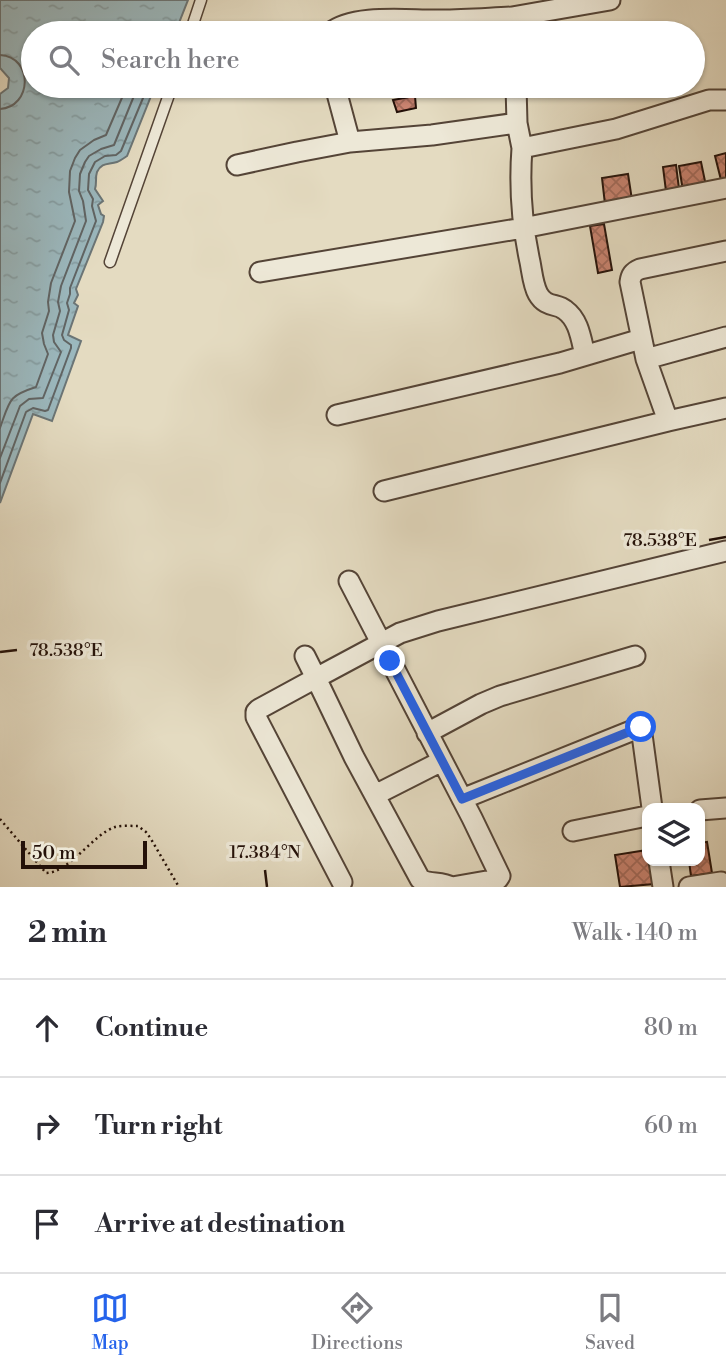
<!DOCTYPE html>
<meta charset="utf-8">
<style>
body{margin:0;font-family:"Libre Bodoni",serif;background:#f2f2f3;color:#2b2b33}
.controls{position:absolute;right:21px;bottom:21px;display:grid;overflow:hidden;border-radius:14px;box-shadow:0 2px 5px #0004}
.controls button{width:63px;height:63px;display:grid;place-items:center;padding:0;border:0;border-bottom:2px solid #e1e1e2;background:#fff;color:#2b2b33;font:35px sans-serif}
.scale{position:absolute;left:21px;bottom:18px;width:126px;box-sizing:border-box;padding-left:7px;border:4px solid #241109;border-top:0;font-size:19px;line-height:24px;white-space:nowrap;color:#241109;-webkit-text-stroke:5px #ede8d7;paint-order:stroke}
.stop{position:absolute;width:21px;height:21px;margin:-16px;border:5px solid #2563eb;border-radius:50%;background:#fff}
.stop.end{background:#2563eb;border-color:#fff;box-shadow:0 2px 7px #0008}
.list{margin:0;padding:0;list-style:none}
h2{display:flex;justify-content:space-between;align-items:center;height:91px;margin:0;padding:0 28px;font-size:30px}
h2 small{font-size:23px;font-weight:400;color:#7c7c81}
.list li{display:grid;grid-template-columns:46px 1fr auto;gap:21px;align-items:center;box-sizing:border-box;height:98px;padding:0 28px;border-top:2px solid #e1e1e2}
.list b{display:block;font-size:26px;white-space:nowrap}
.list em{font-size:23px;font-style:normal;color:#7c7c81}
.icon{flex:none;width:38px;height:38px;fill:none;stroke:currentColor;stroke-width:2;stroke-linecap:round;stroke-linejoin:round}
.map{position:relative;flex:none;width:726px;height:887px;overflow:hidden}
.search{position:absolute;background:#fff;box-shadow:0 2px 5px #0004;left:21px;right:21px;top:21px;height:77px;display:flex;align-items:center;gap:18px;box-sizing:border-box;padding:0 24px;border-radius:38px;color:#7c7c81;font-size:26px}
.sheet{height:385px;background:#fff}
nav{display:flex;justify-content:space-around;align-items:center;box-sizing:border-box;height:98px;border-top:2px solid #e1e1e2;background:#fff;font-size:19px;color:#7c7c81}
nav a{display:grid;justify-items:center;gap:4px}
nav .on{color:#2563eb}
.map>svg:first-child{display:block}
</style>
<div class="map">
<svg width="726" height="887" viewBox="0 0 726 887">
<defs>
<pattern id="water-ripples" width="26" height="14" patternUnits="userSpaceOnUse" patternTransform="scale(1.75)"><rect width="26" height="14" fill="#9bb8be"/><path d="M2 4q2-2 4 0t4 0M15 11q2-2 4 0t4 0" fill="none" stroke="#859da2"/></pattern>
<pattern id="building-cross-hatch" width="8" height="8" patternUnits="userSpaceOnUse" patternTransform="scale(1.75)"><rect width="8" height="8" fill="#c98370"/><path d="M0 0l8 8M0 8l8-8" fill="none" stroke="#a36a5a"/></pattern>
</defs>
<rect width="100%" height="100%" fill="#e4dbc1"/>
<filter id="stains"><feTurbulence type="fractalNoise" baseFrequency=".00286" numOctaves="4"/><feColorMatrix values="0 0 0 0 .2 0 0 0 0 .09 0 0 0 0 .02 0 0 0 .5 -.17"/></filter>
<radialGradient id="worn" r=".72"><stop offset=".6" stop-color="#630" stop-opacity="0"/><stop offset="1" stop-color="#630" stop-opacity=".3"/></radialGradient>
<path fill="url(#water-ripples)" stroke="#6b7576" stroke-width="2" d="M0,0H188L175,33H33V86H155L127,156C124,158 120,161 117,162C108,165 102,162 97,172C95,178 97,183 95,189L103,201L98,205L101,214L104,216L103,222L76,289L78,295L74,303L78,306L68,335L81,341L52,421L33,414L0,503V94L8,88L9,78L0,68Z"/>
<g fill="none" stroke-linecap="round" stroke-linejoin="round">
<path stroke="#606464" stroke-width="2" d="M0,55C34,57 32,107 0,109
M0,428C10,400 8,396 36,387L48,354L44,344L42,333L49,311L48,302L51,283L75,221L69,192L70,171L75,158L80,150L94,140L106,135L127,86
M0,458L20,406L29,399L43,398L61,352L54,342L53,335L60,311L58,302L61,286L86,221L83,201L79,191L80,174L85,162L89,156L101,149L114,145L138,86
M0,483L26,412L33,408L45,411L48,410L71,348V345L64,340L62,335L69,310L67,303L70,294V288L96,221L92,206L93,199L88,190L89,174L95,162L105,156L116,155L121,151L148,86"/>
</g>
<path fill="url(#building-cross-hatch)" stroke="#241109" stroke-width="2" d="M415,96L416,108L397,112L393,100Z
M726,153V179L721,180L715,156Z
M701,162L706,186L683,191L679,166Z
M676,165L679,189L666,191L663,167Z
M628,174L632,200L605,204L602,178Z
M604,224L612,270L598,273L590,226Z
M707,842L712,873L691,876L689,861H700V843Z
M647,850V861H650L654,884L620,887L615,855Z"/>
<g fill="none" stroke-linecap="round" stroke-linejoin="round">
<g stroke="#544437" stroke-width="13">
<path id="service" d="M190,33L201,0
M110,262L172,86"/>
</g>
<g stroke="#544437" stroke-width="23">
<path id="minor" d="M330,33C354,13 411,21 441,20C465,20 489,18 512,17
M514,33L512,17L610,0
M335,86L350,142
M517,123L522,148L616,129L709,100H726
M522,148C519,187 522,225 530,262C532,272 533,285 538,294C546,308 557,303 565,310C579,320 581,339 585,355
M237,165L297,152L350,142L432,135L517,123L516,86
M260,272L523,228L726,188
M646,359L726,337
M337,415L560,363L641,339
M668,421L726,408
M384,491L668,421L646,359L630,282C631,275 633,272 640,269L726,251
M349,581L472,818L500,876L498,879L452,887
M305,656L316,678L259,709L256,712V717L342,882
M427,733L481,704L500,696L635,656
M375,795L442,761
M462,799L641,727L652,808
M700,810L726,808
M573,831L647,816
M659,861L663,887
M451,887C441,881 429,885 420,879L354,757L316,678L400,633L438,621L726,551
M689,887L721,882V887"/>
</g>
<path stroke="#241109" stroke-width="2.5" stroke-dasharray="2 3.5" stroke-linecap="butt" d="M0,819L46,873C69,873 92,835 115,827C122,825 131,826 138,826L146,832L151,839L179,887"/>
<use href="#service" stroke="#ede8d7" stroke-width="10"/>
<use href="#minor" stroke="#ede8d7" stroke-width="19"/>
</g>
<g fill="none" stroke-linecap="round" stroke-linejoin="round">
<path stroke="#2563eb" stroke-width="9" d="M390,661L462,799L641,727"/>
</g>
<path fill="none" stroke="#241109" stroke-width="2.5" d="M709,540L726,537M0,652L17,650M265,870L267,887"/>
<g font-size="18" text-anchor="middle" fill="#241109" stroke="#ede8d7" stroke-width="7" stroke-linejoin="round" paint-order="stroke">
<text x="660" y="546">78.538°E</text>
<text x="66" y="656">78.538°E</text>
<text x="265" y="858">17.384°N</text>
</g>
<rect width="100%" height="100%" filter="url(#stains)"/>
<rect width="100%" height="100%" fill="url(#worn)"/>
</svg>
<div class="controls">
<button><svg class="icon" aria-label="layers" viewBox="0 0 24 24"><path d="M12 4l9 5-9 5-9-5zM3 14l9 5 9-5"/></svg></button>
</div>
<div class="scale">50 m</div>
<div class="stop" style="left:641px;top:727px"></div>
<div class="stop end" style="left:390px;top:661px"></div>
<div class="search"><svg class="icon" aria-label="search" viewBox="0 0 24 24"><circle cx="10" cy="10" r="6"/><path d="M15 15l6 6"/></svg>Search here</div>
</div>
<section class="sheet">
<h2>2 min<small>Walk · 140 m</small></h2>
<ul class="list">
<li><svg class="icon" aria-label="ahead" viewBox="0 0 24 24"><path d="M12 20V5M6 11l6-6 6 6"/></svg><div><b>Continue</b></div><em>80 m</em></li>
<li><svg class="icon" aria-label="right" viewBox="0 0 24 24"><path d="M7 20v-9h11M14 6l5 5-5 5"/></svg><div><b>Turn right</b></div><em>60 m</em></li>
<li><svg class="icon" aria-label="arrive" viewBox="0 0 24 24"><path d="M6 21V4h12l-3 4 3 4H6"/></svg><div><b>Arrive at destination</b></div></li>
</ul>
</section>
<nav>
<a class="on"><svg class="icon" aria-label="map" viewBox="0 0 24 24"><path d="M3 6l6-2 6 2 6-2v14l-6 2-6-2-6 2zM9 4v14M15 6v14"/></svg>Map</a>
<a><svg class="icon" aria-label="directions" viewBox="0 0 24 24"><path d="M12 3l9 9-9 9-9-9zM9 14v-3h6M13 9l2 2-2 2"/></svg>Directions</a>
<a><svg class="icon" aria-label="saved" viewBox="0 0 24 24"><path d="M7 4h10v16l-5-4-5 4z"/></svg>Saved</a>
</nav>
